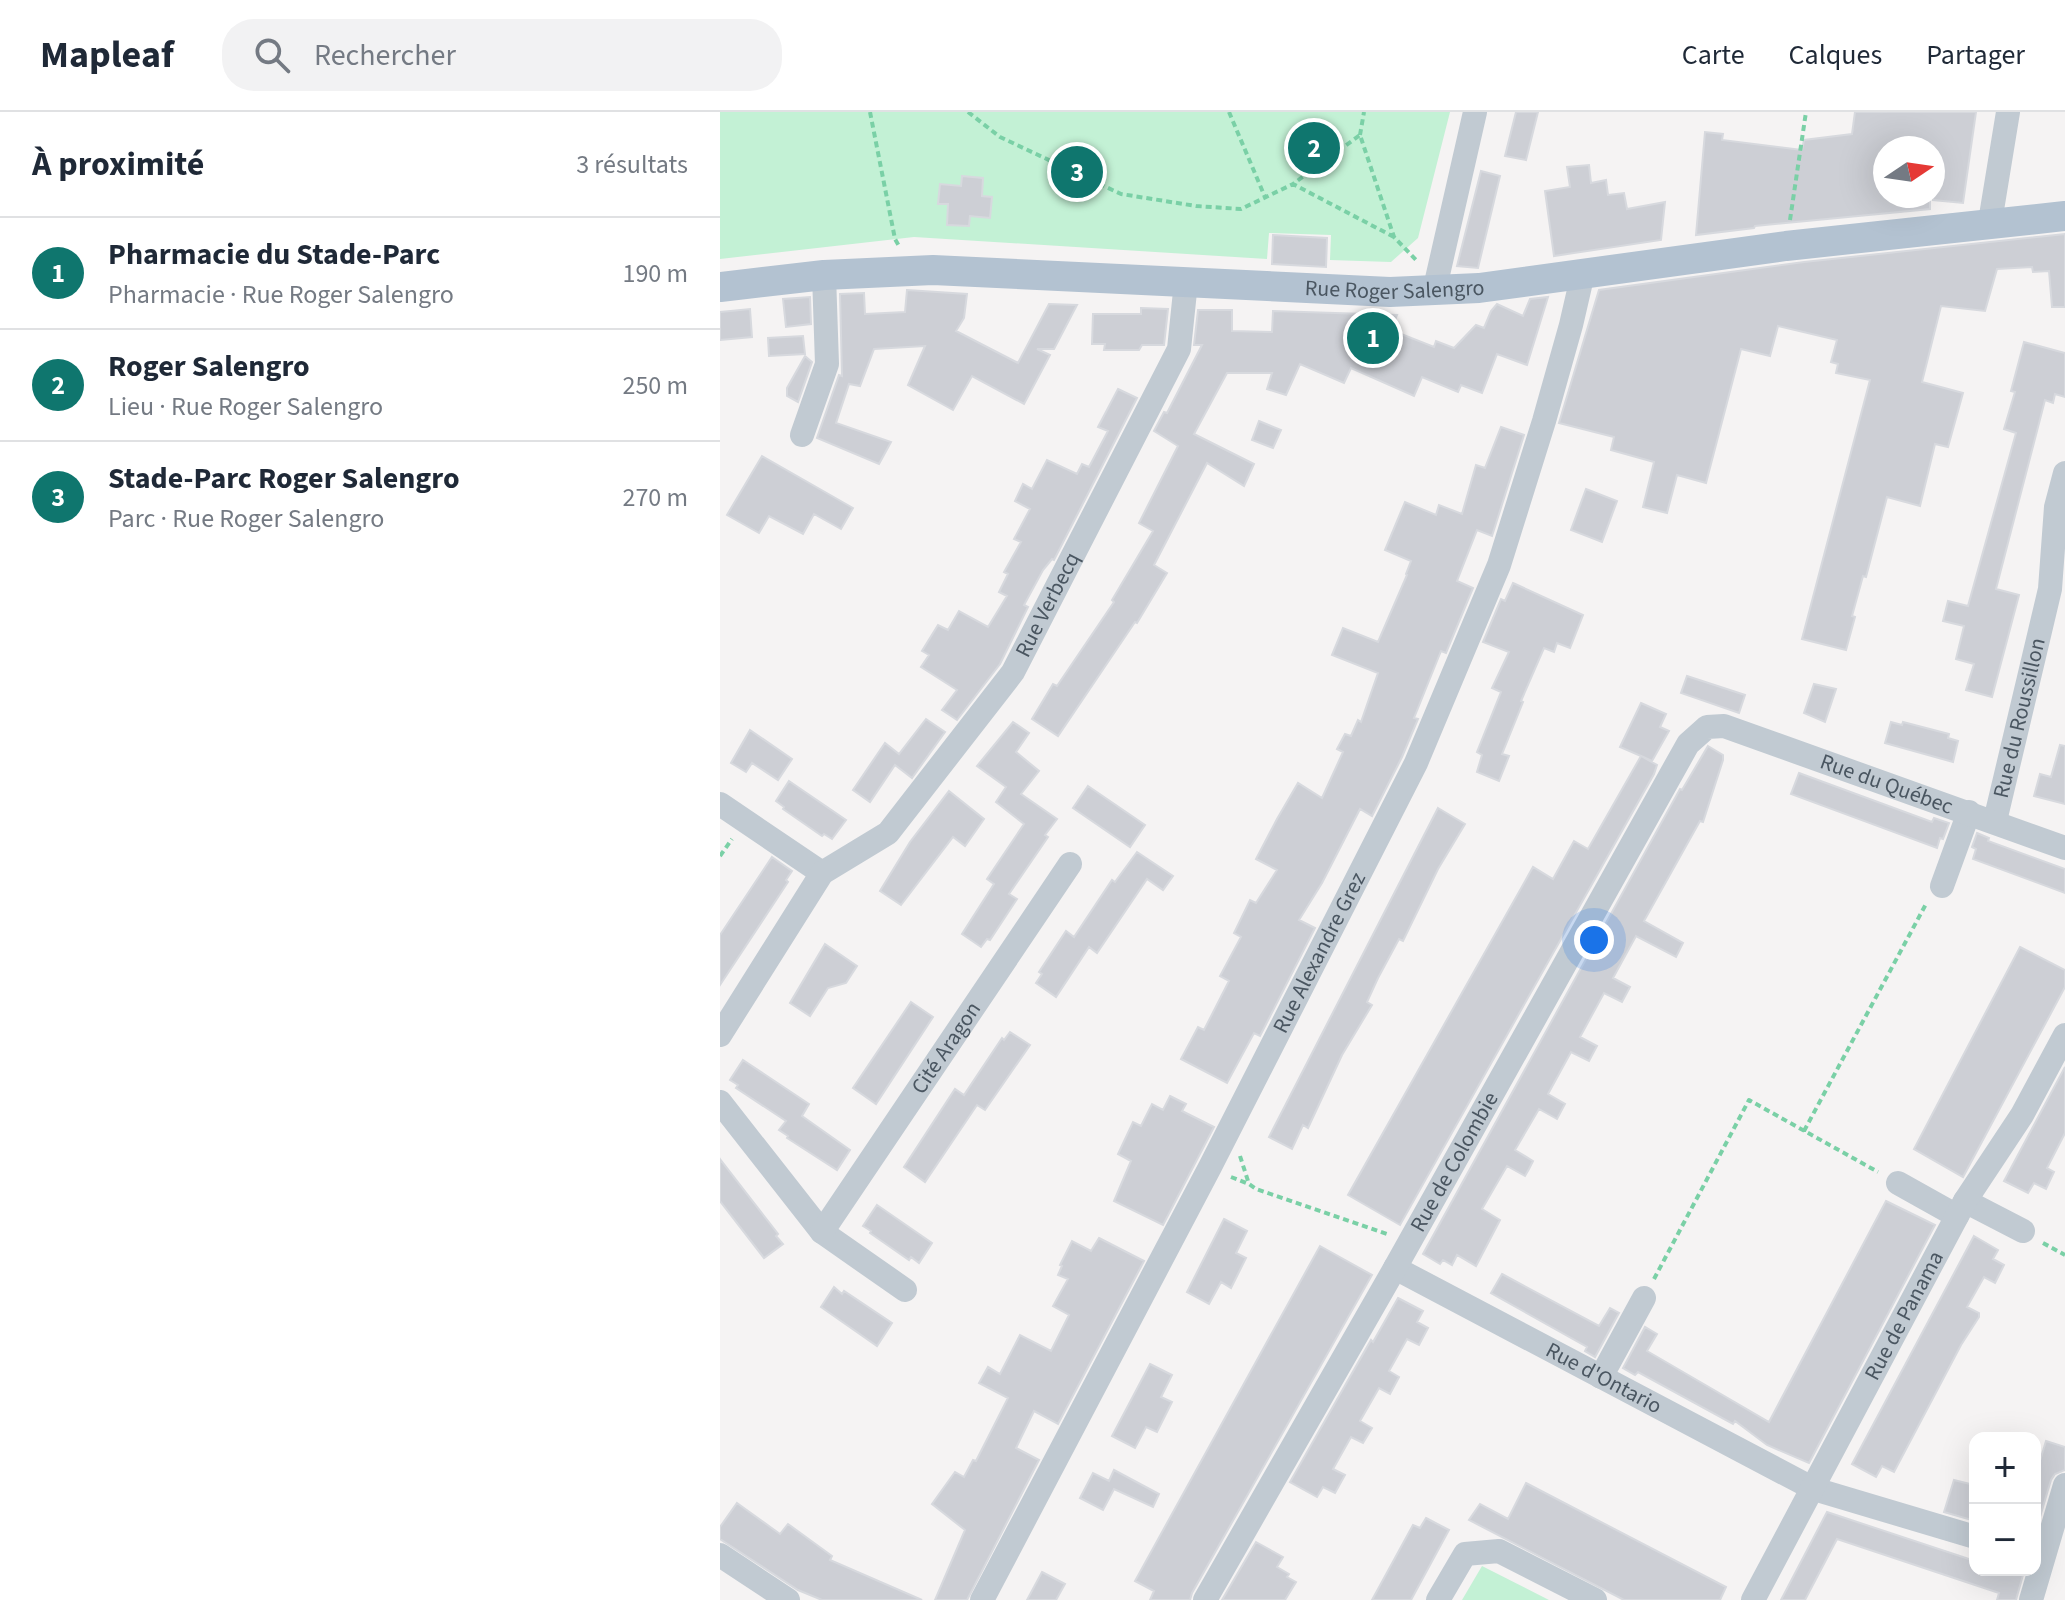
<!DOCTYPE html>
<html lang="fr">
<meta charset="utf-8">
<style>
body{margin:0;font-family:"Source Sans 3",sans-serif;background:#f2f2f3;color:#1f2937}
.controls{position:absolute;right:24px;bottom:24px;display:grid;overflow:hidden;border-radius:16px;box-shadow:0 8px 32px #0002}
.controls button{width:72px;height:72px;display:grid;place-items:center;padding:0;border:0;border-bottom:2px solid #e0e1e3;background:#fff;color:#1f2937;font:40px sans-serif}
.compass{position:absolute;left:1153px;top:24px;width:72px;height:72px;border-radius:50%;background:#fff;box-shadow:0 8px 32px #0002;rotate:77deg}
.you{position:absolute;left:874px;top:828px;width:28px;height:28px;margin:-20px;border:6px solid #fff;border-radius:50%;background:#1a73e8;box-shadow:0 0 0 12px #1a73e833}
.badge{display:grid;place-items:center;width:52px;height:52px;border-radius:50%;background:#0f766e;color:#fff;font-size:26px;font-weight:700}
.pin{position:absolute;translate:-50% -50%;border:4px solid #fff;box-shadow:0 2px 8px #0006}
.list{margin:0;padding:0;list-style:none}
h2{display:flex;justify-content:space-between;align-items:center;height:104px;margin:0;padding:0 32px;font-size:34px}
h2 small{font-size:26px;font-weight:400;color:#747a83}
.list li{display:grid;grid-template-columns:52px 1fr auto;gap:24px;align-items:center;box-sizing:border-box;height:112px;padding:0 32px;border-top:2px solid #e0e1e3}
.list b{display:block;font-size:30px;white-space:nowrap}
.list p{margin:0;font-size:26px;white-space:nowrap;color:#747a83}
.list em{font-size:26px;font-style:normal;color:#747a83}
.icon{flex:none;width:44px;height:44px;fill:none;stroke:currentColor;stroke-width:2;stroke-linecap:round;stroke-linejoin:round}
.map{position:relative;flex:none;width:1345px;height:1488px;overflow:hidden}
header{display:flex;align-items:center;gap:48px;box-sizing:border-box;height:112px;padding:0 40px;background:#fff;border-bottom:2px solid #e0e1e3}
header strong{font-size:38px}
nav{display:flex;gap:44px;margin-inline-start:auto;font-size:28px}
.search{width:560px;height:72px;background:#f2f2f3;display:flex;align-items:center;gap:20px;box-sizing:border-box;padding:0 28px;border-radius:32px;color:#747a83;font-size:30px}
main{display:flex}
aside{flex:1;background:#fff}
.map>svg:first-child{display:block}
</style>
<header>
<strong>Mapleaf</strong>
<div class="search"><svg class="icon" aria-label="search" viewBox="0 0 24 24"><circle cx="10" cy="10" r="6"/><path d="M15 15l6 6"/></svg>Rechercher</div>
<nav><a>Carte</a><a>Calques</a><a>Partager</a></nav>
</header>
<main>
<aside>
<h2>À proximité<small>3 résultats</small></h2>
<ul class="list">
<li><span class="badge">1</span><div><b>Pharmacie du Stade-Parc</b><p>Pharmacie · Rue Roger Salengro</p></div><em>190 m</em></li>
<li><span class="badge">2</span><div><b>Roger Salengro</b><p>Lieu · Rue Roger Salengro</p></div><em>250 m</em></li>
<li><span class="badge">3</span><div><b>Stade-Parc Roger Salengro</b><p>Parc · Rue Roger Salengro</p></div><em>270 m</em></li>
</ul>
</aside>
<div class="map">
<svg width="1345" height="1488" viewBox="0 0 1345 1488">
<rect width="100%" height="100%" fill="#f5f3f3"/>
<path fill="#c3f1d5" d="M0,0H730L698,126L671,150L610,148L611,123L549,121L547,147L194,125L0,147Z
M762,1454L829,1488H742Z"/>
<path fill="#cdcfd5" stroke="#d7d9de" stroke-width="2" d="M796,0H818L806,48L785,44Z
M1135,0H1256L1243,91L1213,88V36H1165V84H1210V97L1035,114L1034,116L976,123L985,20L1003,22L1002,28L1082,38L1084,28L1132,22Z
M869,53L871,71L886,68L888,83L904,81L907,97L945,90L941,128L834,144L825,79L850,75L847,55Z
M761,59L780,64L758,156L737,154Z
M242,64L263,66L262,84L272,85L270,106L250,104L249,114L227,113L228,92H218L220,72L241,74Z
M1345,122V195H1332L1329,159L1313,160L1312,155L1277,157L1265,199L1221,194L1202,270L1243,281L1228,335L1215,332L1200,394L1167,385L1146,465L1143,464L1132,504L1135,505L1126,538L1082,527L1150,268L1116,261L1118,252L1111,250L1117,228L1058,214L1050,244L1021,237L986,371L957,363L947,401L923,395L934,350L891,338L894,325L839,311L879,178L1084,150Z
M553,123L607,126L606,155L552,152Z
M187,178L247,182L244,206L236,219L298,251L329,192L357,193L334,237H317L330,243L304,292L252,264L233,298L188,273L205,234L154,237L140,274L129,272L116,311L171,330L159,352L97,326L119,263L122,264L120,182L144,181L145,202L185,200Z
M90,185L91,212L66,215L63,187Z
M828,185L807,253L777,242L762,281L741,273L738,280L702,265L694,284L631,256L624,271L580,252L566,283L547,277L552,261H507L474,322L534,352L524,374L487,351L434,453L447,461L417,511L415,510L338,624L312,607L333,572L337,574L394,490L392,488L433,419L419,411L458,334L434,319L444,300L447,301L482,233H474L478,198H512V219L552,220L553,199L677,203L671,218L714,235L716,229L734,236L756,213L764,216L771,199L777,192L803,204L810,187Z
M421,196L448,197L444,233H422L419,238H384L385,232H372L373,202H421Z
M30,197L32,225L0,228V200Z
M83,224L85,242L49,244L48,226Z
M1304,230L1345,241V285L1335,282L1333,291L1325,288L1276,477L1299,483L1272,585L1246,578L1254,552L1236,547L1244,514L1223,509L1228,489L1248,494L1296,321L1284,317L1295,280L1291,279Z
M85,244L92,250L78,290L67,284V276Z
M398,277L417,286L334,448L332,447L323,458L304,493L308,495L280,552L237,608L222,598L237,578L201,555L209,543L202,539L218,513L228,518L239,499L268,515L287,484L279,480L288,462L284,460L301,430L294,427L310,397L295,389L303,372L312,377L327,348L357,362L362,352L369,355L388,319L378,315Z
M539,309L561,318L553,336L532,328Z
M781,315L804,323L772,424L757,418L737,469L753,476L726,541L721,539L694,606L698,607L682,645L652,704L640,697L602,771L579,808L595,816L540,924L534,921L507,971L461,947L478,915L484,918L509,869L500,864L521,825L514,821L530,788L536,791L557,758L536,747L557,707L578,671L602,686L623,640L617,637L625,622L631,624L638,608L641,610L658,561L612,543L623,516L658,530L687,463L686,462L691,449L665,438L685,390L716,403L719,393L742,402L756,353L765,356Z
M42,344L133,396L121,417L94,402L83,422L49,404L39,421L7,403Z
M866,377L897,389L882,430L851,418Z
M793,471L863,503L850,536L837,531L834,540L824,536L801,589L803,590L782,642L789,644L779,669L757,660L762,643L757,640L781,580L772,576L789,540L763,530L781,487L785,489Z
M967,564L1025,583L1019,601L961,581Z
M1094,572L1116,577L1105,610L1084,601Z
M921,591L946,602L940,615L949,619L932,649L921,644L937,653L934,662L680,1113L628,1083L813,755L833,767L854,729L868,737L921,644L900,635Z
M206,607L225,620L192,666L175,653L150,690L133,678L165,631L179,642Z
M293,610L309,621L296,640L319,659L301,682L337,707L325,723L328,725L289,782L297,787L270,828L267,827L261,835L242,822L274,772L267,767L304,712L276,690L286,675L257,654Z
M1171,610L1182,613L1183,610L1229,622L1228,626L1238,629L1233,650L1165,631Z
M30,618L72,647L58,668L32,651L26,660L11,651Z
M1340,633L1345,634V692L1314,684L1320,662L1331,665Z
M988,634L1003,643V648L983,710L980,709L924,809L963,831L956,845L916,824L893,866L910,875L902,890L884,881L860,925L877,934L869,949L851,940L828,982L845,992L837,1007L819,997L795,1038L813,1049L809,1057L805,1064L787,1054L762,1097L780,1108L756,1154L737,1143L732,1153L723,1148L720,1152L703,1142L960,677L962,678Z
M1079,661L1212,710L1214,706L1229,711L1223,727L1220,726L1217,736L1071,682Z
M69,669L126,708L112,727L104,722L102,724L63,697L64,695L56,689Z
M368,674L425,713L410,735L353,696Z
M229,679L264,707L245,734L233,725L181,793L160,779L190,730Z
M718,696L745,712L718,757L683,829L679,827L658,866L647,890L652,893L622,943L588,1016L583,1013L572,1037L549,1025Z
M1257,721L1269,726L1268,729L1345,757V781L1253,747L1256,737L1252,735Z
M417,740L453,764L443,778L427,767L377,841L369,835L336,885L316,871L322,862L319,860L346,819L354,825L392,768L395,770Z
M52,745L72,759L66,768L68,770L0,873V823Z
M105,832L137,854L126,871L108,876L90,904L70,891Z
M1300,835L1345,858V875L1243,1065L1194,1037Z
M191,890L213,905L156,992L133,976Z
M290,920L310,933L265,998L257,993L205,1070L184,1055L235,977L244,983L282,926L284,928Z
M23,948L89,992L82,1004L130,1038L117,1058L67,1026L68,1024L59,1018L66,1009L16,976L18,973L10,968Z
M1345,955V1021L1327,1056L1334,1060L1326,1077L1314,1071L1308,1081L1284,1069Z
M450,984L466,992L462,999L494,1015L443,1113L394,1089L411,1049L398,1042L413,1010L421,1014L432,992L443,998Z
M0,1047L58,1122L56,1124L63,1132L44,1146L0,1089Z
M1166,1089L1215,1113L1089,1351L1047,1333L1015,1309L1013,1312L918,1260L915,1263L903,1256L925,1215L937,1222L927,1239L1049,1310Z
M157,1093L212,1131L199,1151L191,1145L189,1148L150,1121L151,1119L143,1114Z
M504,1107L527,1119L516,1141L526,1146L511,1176L501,1170L489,1192L467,1180Z
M1254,1124L1278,1138L1273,1147L1284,1153L1275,1171L1264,1165L1247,1195L1259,1201V1205L1241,1233L1174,1360L1162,1354L1156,1365L1132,1352Z
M379,1126L424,1149L338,1312L314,1299L296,1336L319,1348L247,1488H215L245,1418L212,1392L235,1360L244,1365L253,1348L256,1349L288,1286L259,1271L268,1255L280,1262L300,1223L331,1239L349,1203L333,1194L348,1167L338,1163L342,1154L340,1153L352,1129L371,1139Z
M600,1134L652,1163L472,1481L470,1488H430L434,1479L415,1469Z
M782,1162L879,1214L890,1196L899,1201L875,1245L865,1239L867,1235L771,1181Z
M114,1175L122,1182L124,1179L172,1211L157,1234L101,1195Z
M678,1186L703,1199L697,1210L708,1216L699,1233L687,1227L669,1259L679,1265L670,1282L659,1276L640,1309L652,1316L643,1331L631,1325L613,1357L625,1363L615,1381L603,1375L597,1385L570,1370L651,1228L653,1230Z
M430,1252L452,1263L441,1285L452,1290L437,1320L426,1315L415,1336L392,1324Z
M1326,1329L1345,1335V1358L1335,1362L1331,1368L1315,1422V1365Z
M394,1358L439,1382L433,1395L394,1377L383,1398L360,1386L373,1361L389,1369Z
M1234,1368L1254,1373L1250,1388L1255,1389V1409L1224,1400Z
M806,1371L1006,1475L1000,1488H904L749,1408L760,1392L788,1407Z
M17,1391L60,1422L68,1412L112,1444L110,1448L202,1488H102L78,1478L0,1427V1415Z
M1107,1400L1255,1449V1458H1286L1303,1463L1296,1488H1277L1279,1481L1117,1427L1085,1488H1061Z
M706,1406L729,1418L691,1488H652L693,1413L700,1416Z
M536,1430L563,1445L557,1455L569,1462L567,1465L576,1470L565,1488H502Z
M322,1460L345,1472L336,1488H307Z"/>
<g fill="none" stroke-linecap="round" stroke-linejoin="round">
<path stroke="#7ad0a6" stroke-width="4" stroke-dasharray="6 4" stroke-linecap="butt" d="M150,0L175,127L179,134
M248,0L280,25L401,82L476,94L521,97L573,72
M509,0L545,85
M640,23L644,0
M1070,108L1086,0
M674,125L573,72L640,23L674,125L697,149
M0,744L12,727
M1084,1019L1206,792
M520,1044L529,1072
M511,1065L529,1072L536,1077L667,1122
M1323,1131L1345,1143
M934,1167L1029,988L1158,1060"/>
<g stroke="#c1cad2" stroke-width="24">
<path d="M1270,110L1288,0"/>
<path d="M714,180L755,0"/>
<path d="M82,323L107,252L104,163"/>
<path d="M0,692L102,761"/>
<path id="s1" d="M1275,709L1330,477L1336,395L1345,361"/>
<path d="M1222,774L1249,700"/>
<path id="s2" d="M0,923L102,761L168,721L293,560L459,237L466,170"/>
<path d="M0,990L102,1120L185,1178"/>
<path d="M1178,1071L1237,1104"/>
<path d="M1245,1089L1303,1119"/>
<path id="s3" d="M102,1120L350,752"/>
<path id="s4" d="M675,1156L1094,1377L1255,1425"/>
<path d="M881,1265L924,1186"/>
<path d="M0,1443L68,1488"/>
<path id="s5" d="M262,1488L490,1055L696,651L779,453L824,309L851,213L863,161"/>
<path id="s6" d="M485,1488L675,1156L968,632L987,615L1004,614L1345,736"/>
<path d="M718,1488L745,1442L779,1439L875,1488"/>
<path id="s7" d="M1033,1488L1245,1089L1302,1003L1345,923"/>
<path d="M1311,1488L1345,1373"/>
</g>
<path stroke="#b3c2d1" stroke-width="30" id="s8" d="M0,175L104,163L213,158L670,180L759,176L1066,134L1345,104"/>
</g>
<g text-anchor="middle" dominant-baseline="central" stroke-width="7" stroke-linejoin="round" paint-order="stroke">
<g font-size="22" fill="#4a5661" stroke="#fff">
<text stroke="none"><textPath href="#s8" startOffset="676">Rue Roger Salengro</textPath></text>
<text stroke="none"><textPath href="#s2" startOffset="548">Rue Verbecq</textPath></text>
<text stroke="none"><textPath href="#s1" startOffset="106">Rue du Roussillon</textPath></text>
<text stroke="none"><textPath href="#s6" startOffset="1198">Rue du Québec</textPath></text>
<text stroke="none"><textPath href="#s5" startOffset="730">Rue Alexandre Grez</textPath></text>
<text stroke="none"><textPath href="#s3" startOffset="222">Cité Aragon</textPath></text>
<text stroke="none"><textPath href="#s6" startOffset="504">Rue de Colombie</textPath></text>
<text stroke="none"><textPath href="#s7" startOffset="322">Rue de Panama</textPath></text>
<text stroke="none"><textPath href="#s4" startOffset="236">Rue d'Ontario</textPath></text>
</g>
</g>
</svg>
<div class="controls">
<button>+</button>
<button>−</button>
</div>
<svg class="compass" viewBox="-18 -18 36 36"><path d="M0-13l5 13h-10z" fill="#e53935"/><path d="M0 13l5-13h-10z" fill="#747a83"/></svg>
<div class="you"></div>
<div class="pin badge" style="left:653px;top:226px">1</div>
<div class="pin badge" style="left:594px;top:36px">2</div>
<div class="pin badge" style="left:357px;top:60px">3</div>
</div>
</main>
